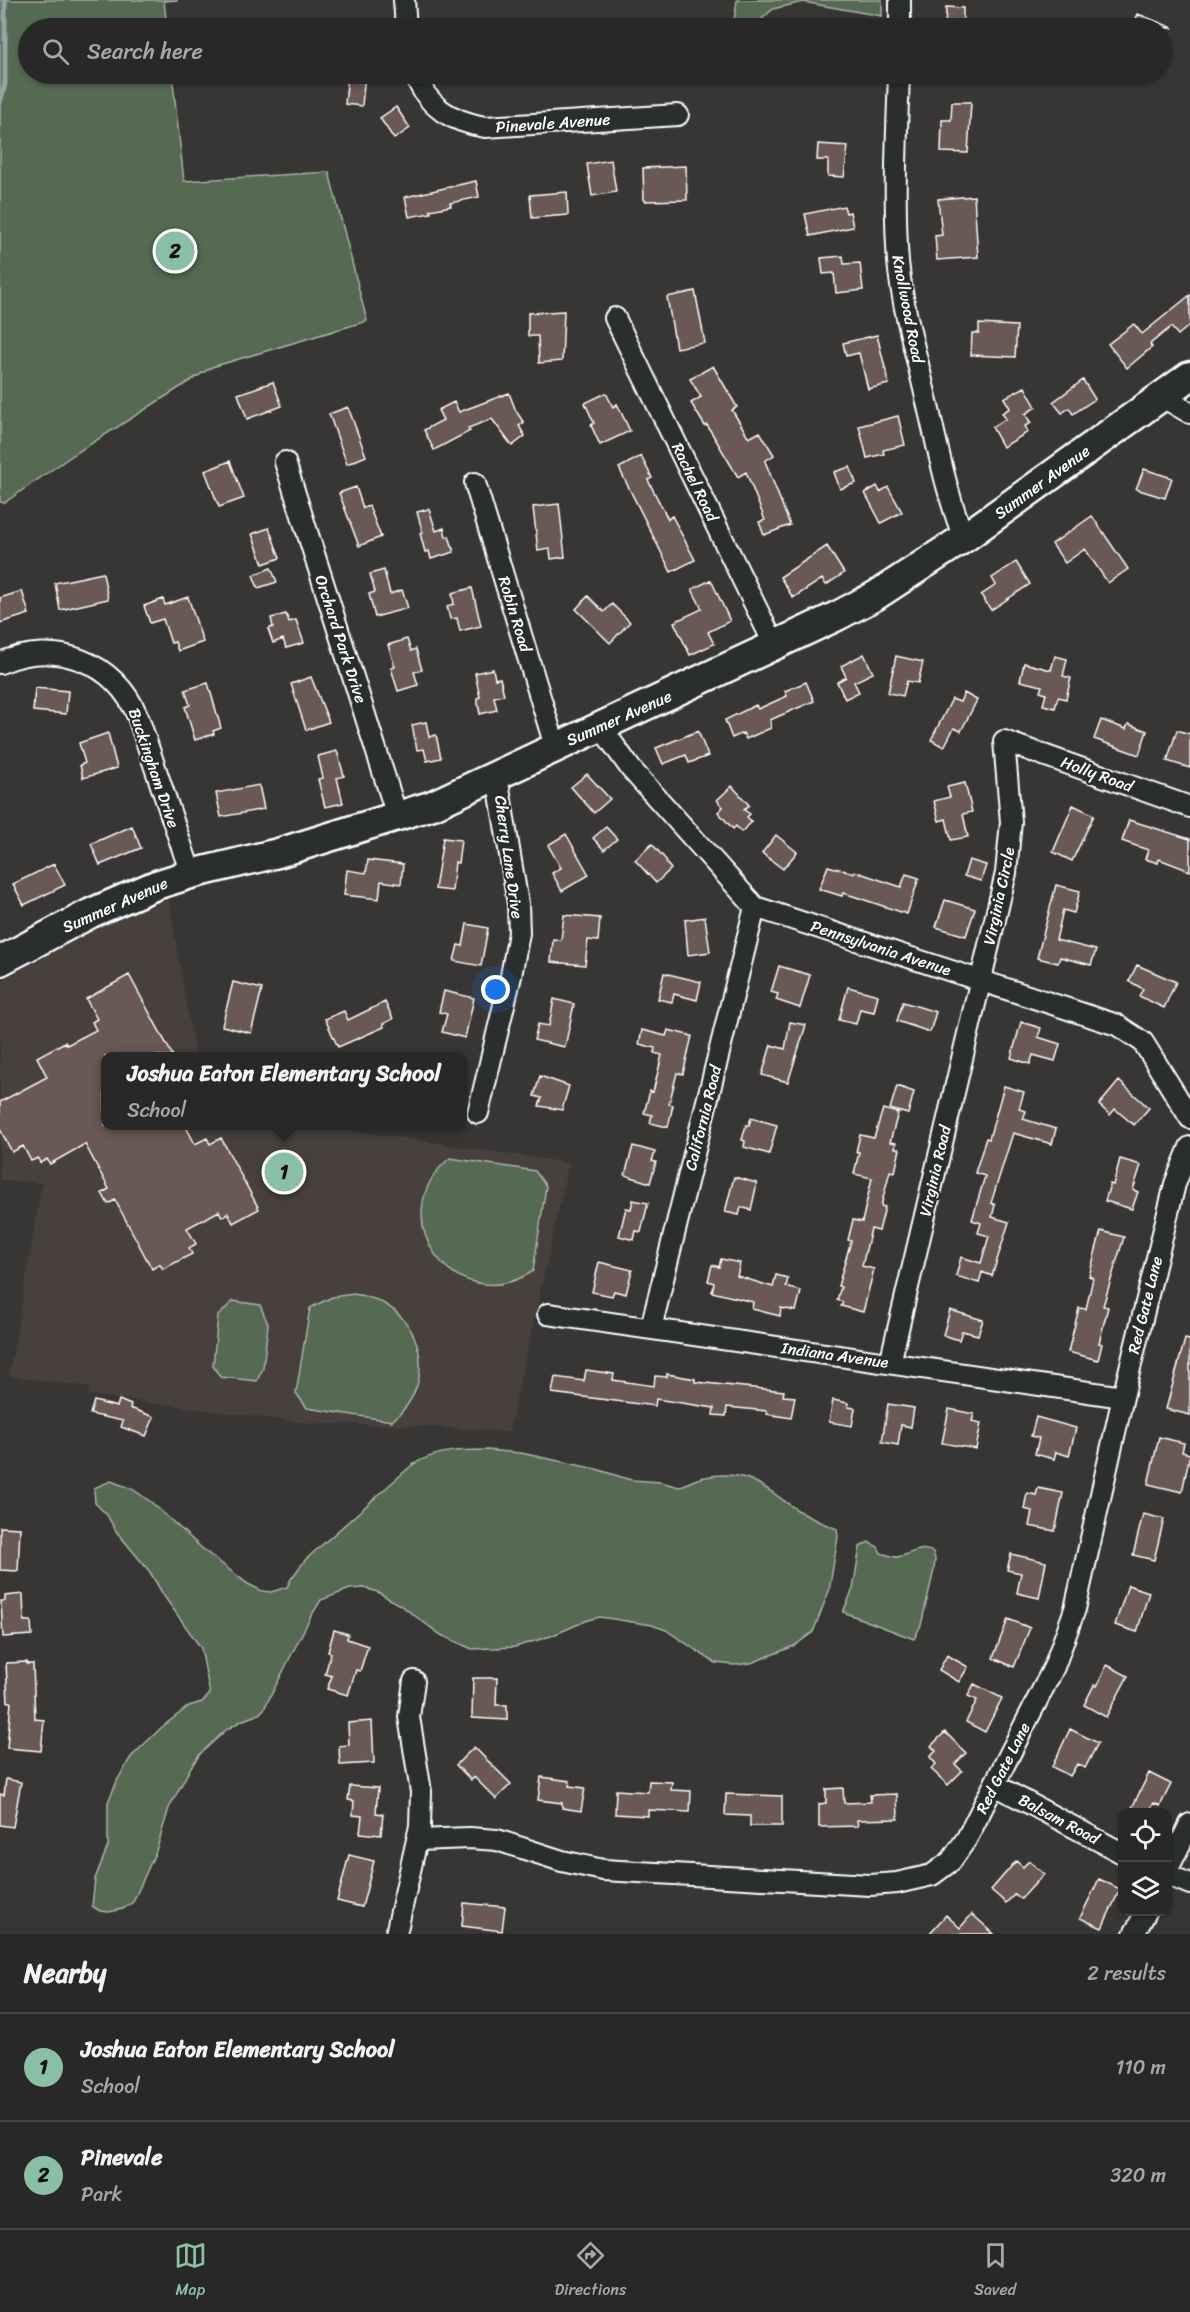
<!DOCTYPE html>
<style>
body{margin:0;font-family:Sriracha,sans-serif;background:#353434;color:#f1f3f6}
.controls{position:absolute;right:18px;bottom:18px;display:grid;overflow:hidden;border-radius:12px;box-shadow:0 2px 4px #0004}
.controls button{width:54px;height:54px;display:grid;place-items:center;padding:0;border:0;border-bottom:2px solid #454445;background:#292828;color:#f1f3f6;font:30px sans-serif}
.you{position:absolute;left:496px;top:990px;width:21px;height:21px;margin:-15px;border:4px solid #fff;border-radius:50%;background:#1a73e8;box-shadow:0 0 0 9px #1a73e833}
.badge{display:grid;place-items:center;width:39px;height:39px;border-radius:50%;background:#8abfa5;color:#111;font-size:20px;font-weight:700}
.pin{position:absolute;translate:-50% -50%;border:3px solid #fff;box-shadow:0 2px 6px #0006}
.popup{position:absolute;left:101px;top:1052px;width:366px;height:78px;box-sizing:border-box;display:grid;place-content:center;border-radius:12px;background:#292828;filter:drop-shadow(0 2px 4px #0005);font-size:20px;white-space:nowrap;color:#a5a6a8}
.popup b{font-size:22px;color:#f1f3f6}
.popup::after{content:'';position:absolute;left:50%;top:100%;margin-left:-12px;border:12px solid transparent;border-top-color:#292828}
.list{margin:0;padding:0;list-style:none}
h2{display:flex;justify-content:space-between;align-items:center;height:78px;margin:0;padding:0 24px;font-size:26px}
h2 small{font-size:20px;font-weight:400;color:#a5a6a8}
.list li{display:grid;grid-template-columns:39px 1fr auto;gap:18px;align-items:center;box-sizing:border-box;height:108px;padding:0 24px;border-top:2px solid #454445}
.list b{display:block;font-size:22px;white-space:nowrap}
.list p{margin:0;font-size:20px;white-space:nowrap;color:#a5a6a8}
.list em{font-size:20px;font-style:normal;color:#a5a6a8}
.icon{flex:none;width:33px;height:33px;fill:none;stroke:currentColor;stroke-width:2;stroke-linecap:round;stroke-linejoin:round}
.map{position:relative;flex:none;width:1190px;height:1934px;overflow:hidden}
.search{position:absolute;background:#292828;box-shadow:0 2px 4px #0004;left:18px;right:18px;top:18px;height:66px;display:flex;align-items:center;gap:15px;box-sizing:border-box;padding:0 21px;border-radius:33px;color:#a5a6a8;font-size:22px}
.sheet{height:294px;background:#292828}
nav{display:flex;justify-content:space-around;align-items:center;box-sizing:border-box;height:84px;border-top:2px solid #454445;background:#292828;font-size:16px;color:#a5a6a8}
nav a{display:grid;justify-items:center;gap:3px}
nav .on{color:#8abfa5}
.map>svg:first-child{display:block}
</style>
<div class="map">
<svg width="1190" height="1934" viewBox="0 0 1190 1934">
<rect width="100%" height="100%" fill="#373635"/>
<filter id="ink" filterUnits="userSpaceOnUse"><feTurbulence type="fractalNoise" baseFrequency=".0167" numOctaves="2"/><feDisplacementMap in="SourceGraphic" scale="12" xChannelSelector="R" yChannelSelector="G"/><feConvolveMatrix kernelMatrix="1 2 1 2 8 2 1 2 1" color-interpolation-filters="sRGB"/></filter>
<g filter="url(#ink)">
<path fill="#46403e" d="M169,899L195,1056H106V1126H324L569,1163L509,1432L421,1426L306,1423L89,1395V1387L9,1376L42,1183L0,1180V981L91,931Z"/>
<path fill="#556953" stroke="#aab4a9" stroke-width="1.5" d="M0,0H178L164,1L167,28H28V74H172L184,181L329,172L367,321L212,367L73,455L4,503L0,502Z
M737,0H882V16L803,2L773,9L752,28H733Z
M450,1158L535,1171L546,1186L533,1271L530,1273C452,1319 381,1215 450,1158Z
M353,1294C420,1301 444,1379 392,1421L307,1408L296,1393L310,1308L332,1297Z
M233,1301L260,1305L268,1324L263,1368L257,1381L220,1377L213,1366L218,1316Z
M487,1450L521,1453L596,1469L631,1480L661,1482L679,1487C687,1484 696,1478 705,1477C750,1468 765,1489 799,1511C810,1518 824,1524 837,1529L838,1537L829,1591L813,1632L794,1646L751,1663L735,1665L715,1663L666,1630L652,1625L600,1617L588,1620L551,1636L515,1647L472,1649L441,1635L403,1607L378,1592L364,1588L350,1589L321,1600L311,1616L264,1709L259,1714L241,1721L226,1730L200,1754L191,1767L169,1808L156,1851L133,1902L123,1909L109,1912L100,1911L92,1906L95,1879L108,1846V1802L118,1779L131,1757L162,1727L189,1706L202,1702L210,1694L201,1648L164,1596L150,1572L116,1531L107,1515L95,1503L94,1488L111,1481L132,1489L151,1502L205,1551L248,1584L262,1591L271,1592L287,1587L291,1579L305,1560L412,1465C436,1450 459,1450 487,1450Z
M868,1542L878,1547L881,1553C886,1554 892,1557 897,1557C910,1555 919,1545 933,1552L935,1559L934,1570L921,1625L914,1639L843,1612L853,1589L860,1547Z"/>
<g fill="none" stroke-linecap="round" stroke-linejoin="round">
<path stroke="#94a6a7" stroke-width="5" d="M0,103L5,84V0"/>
</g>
<path fill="#695852" stroke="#fff" stroke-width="1.5" d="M946,7L963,8V28H945Z
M1138,14L1173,28H1132Z
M348,74H365L362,106L345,104Z
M952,102H971L968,153L941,152L942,120H951Z
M396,107L410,128L394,139L380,118Z
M818,144L848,146L844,177L828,176V160H817Z
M611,160L616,192L592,196L587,164Z
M686,166L687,200L644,201L643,168Z
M476,181L479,197L450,203L451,206L430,210L431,213L409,217L405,197Z
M567,192L568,215L532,218L530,195Z
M974,196L978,257L937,260L935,236L942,235L938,199Z
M844,206L846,213L850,212L853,227L810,236L805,214Z
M843,256L844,264L860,263L863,290L836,293L834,273L823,274L821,258Z
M695,291L705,343L676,348L667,297Z
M1190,295V325L1178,335L1171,327L1150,344L1152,347L1127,368L1108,344L1134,324L1142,334Z
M564,311L562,361L539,363L538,336H528V313Z
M979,324L1017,326L1015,357L971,355L972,333H979Z
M877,335L889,384L868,389L859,353L846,356L843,343Z
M713,366L737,407L732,410L749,438L760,432L774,455L765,461L790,525L764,535L759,522L765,520L746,472L738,477L707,425L705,426L691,403L701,397L690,379Z
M1083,380L1095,399L1073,414L1069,408L1062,413L1053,402Z
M273,382L282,406L247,419L238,394Z
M1025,387L1036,407L1025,414L1031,423L1025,426L1028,432L1003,447L992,427L1006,419L1002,413L1010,408L1004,398Z
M509,393L516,411L524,423L519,426L525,436L512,446L492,419L468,428L470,431L434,450L424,430L443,420L438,410L454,402L459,412Z
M606,393L613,407L617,404L630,431L600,445L591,425L594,423L585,403Z
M348,407L366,456L347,464L329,414Z
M898,416L905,445L883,450L884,454L867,458L859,426Z
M641,456L652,478L648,480L668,519L672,516L695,560L671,572L619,468Z
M230,461L244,498L219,507L205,471Z
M850,467L856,483L840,489L834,472Z
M1144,469L1172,478L1165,498L1136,489Z
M877,486L880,492L888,487L902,512L881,523L865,493Z
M356,487L363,508L369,506L381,537L359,546L339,493Z
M559,504L565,557L551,559L550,549L538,551L533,507Z
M429,509L436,531L444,528L446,537L449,536L454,552L431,559L429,551L425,552L420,533H423L417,512Z
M1092,516L1128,569L1108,583L1085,549L1065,563L1052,544Z
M269,528L280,558L263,564L252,534Z
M827,546L844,573L826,585L822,579L793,598L780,577Z
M1016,562L1030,584L991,610L981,595L996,585L992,578Z
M271,568L277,582L258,588L253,575Z
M384,570L390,594L402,590L408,608L375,617L369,594L375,592L370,574Z
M103,573L108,599L60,610L55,583Z
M711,580L730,621L708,632L714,644L690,655L674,622L702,609L692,589Z
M472,588L481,626L460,631L457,618L450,619L447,606L454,604L452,593Z
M22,591L29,614L0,623V598Z
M588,596L604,612L612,604L630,622L610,643L576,609Z
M188,597L203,642L178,651L175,642L171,643L163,619L150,623L144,606L163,599L165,605Z
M286,614L289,622L296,620L304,643L286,648L283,639L273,643L268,629L273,627L271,618Z
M407,639L411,651L416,649L422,670L414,672L418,685L398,691L391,668L395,667L388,645Z
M864,654L873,673L854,682L859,692L845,699L837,682L846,677L841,666Z
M896,656L923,662L918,683L907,681L903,696L888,693Z
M1055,656L1067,659L1063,676L1071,678L1066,699L1058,697L1055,708L1043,705L1046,694L1040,692L1042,686L1020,681L1024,663L1051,670Z
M493,669L495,679L500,678L504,695L494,697L497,710L480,714L477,698L480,697L475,673Z
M311,677L329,722L306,730L291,684Z
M806,682L814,701L770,720L771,728L746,739L743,733L732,738L725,720L756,705L758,709L787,696L785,691Z
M208,683L221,728L213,731L214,734L195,740L185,707L190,705L185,690Z
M35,688L68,691L66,714L33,711Z
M964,693L977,700L961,731L954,728L944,747L931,740L952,699L960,702Z
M1101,720L1126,729L1128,724L1147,731L1139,755L1094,739Z
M426,722L429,737L436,735L441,758L427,761L424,749L417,750L412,725Z
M1177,730L1190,734V768L1167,761Z
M698,731L708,756L689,763L686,755L663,764L656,748Z
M108,733L117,768L83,778L80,765L85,763L79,743Z
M337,751L344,776L337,778L343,803L325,807L318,779L323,778L318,756Z
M587,774L610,799L594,813L571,787Z
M965,783L972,812L963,814L968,837L951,840L946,819L939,821L934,801L950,797L947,787Z
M259,785L264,809L221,817L216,793Z
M732,786L749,805L744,810L750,814L747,817L752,822L741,832L736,826L733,829L718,812L723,807L717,800Z
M1073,805L1094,815L1072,861L1053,852Z
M1129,820L1190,839V871L1159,859L1158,863L1145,859L1148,850L1122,841Z
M132,826L141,848L100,865L91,844Z
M606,827L617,839L604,850L593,838Z
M566,834L589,875L562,891L552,873L561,868L548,845Z
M776,835L797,852L783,869L762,853Z
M443,838L461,840L458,863L455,862L452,891L435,889Z
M652,844L667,861L666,863L671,869L656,883L635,860Z
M368,860L403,864L401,884L381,881L379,899L344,895L347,870L366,873Z
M969,860L986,865L981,881L964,876Z
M54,864L65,885L24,905L13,884Z
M828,866L854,873V871L901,887L906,874L919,878L907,914L850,895L843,893L842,896L819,889Z
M1056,885L1080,891L1074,913L1063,910L1056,940L1096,950L1091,965L1060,957L1058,963L1037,958Z
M945,900L975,909L966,936L936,927Z
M564,915L600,918L598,941L588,940L585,965L551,962L553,939L561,940Z
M705,917L710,952L688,955L685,920Z
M467,924L488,928L481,966L454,961L458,945L463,946Z
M1137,965L1176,982L1164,1008L1139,996L1143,989L1129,981Z
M779,966L810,975L800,1008L776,1000L778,994L771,992Z
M664,973L701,982L697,1000L674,994L672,1002L658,999Z
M129,975L173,1056H105V1125H185L195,1144L207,1138L210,1144L221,1138L259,1209L233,1223L228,1213L222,1217L219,1211L187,1228L196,1244L189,1248L192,1254L163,1269L160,1264L152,1269L115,1200L108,1204L102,1193L109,1189L85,1144L50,1164L47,1159L40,1163L38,1158L31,1161L23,1146L12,1152L0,1129V1102L47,1077L37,1057L65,1042L67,1045L96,1030L92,1022L97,1019L86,999Z
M233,982L262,989L251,1033L222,1026Z
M848,987L878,995L874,1012L860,1009L856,1024L839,1020Z
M444,991L474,998L465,1038L442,1032L447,1014L439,1012Z
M554,999L574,1004L565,1047L534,1040L538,1024L549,1026Z
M385,1002L393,1019L383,1024L384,1027L338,1047L325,1019L344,1011L348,1020Z
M903,1002L936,1012L930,1032L897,1021Z
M790,1022L806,1025L789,1079L788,1082L762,1075L771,1045L785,1049Z
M1021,1022L1041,1028L1038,1037L1060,1044L1055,1061L1033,1055L1030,1064L1011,1058Z
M642,1030L666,1036L668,1030L692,1036L683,1074L677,1073L669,1104L673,1105L668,1127L650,1123L652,1115L644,1113L650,1091L653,1092L662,1055L654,1053L655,1048L639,1044Z
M540,1076L569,1086L562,1110L539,1106L542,1098L534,1096Z
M1119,1081L1149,1108L1134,1125L1115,1109L1110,1115L1099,1105Z
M897,1086L914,1092L908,1114L890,1109Z
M1004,1086L1024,1092L1019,1109L1026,1111L1023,1119L1056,1129L1052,1144L1013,1133L991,1203L995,1205L992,1217L1009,1222L992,1276L982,1272L979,1283L956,1276L961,1257L981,1263L989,1236L978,1233L981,1223L972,1220L985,1176L975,1173L986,1138L989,1139Z
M883,1109L898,1113L890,1142L896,1143L895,1148L900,1149L895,1172L890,1171L881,1206L885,1207L879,1231L871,1229L862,1266L874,1269L863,1312L841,1306L843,1302L837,1300L841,1287L838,1286L851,1241L848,1240L853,1220L862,1222L872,1178L854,1174L859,1152H856L860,1135L874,1138Z
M751,1118L777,1125L769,1154L744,1147L745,1141L742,1140L746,1125H749Z
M633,1146L655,1152L652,1161L656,1162L650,1183L625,1175Z
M1120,1159L1141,1165L1133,1190L1138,1192L1132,1209L1105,1201L1110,1184L1113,1185Z
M734,1177L757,1183L751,1210L741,1207L739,1215L725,1212Z
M633,1200L648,1203L641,1232L636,1231L634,1240L619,1236L626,1208L631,1209Z
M1101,1231L1124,1237L1103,1306L1108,1307L1099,1343L1102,1344L1098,1360L1068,1352L1079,1308L1086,1309L1093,1278L1089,1276Z
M721,1259L740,1263L737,1276L773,1287L776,1275L788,1278L786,1287L801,1291L796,1311L781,1308L780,1316L752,1309L753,1302L712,1292L714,1283L708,1281L712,1265L719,1267Z
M599,1262L632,1270L626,1294L614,1291L612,1296L592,1292Z
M950,1310L983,1320L978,1335L962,1331L959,1340L943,1335Z
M1185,1339L1190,1340V1415L1166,1409Z
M586,1370L614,1374L613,1380L654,1386L655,1376L667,1377V1374L695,1379V1382L784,1391L783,1396L795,1397L791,1418L767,1414V1411L727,1407L726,1416L713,1415L714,1408L656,1399L655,1406L552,1393L555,1377L584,1381Z
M119,1400L131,1405L130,1408L154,1417L146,1436L121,1427L123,1421L90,1414L94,1401L117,1407Z
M833,1400L848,1403V1407L855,1408L852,1426L829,1422Z
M888,1404L914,1408L911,1427L901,1425L898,1445L882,1442Z
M949,1409L974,1414L972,1421L981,1423L976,1449L942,1443Z
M1036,1417L1076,1428L1069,1456L1056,1452L1054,1459L1035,1454L1039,1438L1031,1436Z
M1159,1437L1184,1443L1182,1452L1190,1454L1182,1492L1148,1484Z
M1038,1488L1063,1493L1055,1531L1029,1526L1032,1511L1024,1509L1027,1493L1036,1495Z
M1143,1514L1164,1519L1154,1560L1133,1555Z
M0,1527L20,1528L18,1571L0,1570Z
M1011,1554L1046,1562L1039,1598L1017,1593L1021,1573L1007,1570Z
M1128,1585L1149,1592L1137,1632L1115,1625Z
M23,1594L24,1621H31L32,1635L3,1637L1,1601H5V1596Z
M1008,1619L1030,1628L1014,1667L993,1658Z
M334,1630L348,1634L347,1639L368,1646L360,1671L356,1670L348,1695L327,1689L332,1676L325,1674L331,1653L328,1652Z
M947,1655L968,1667L959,1682L939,1670Z
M27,1662V1664H33L35,1719L44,1720L41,1751L7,1748L11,1702H8L6,1663Z
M1107,1665L1128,1676L1106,1717L1084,1705L1094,1685L1097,1686Z
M473,1678H497L496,1705H507V1720L472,1718Z
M974,1684L1002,1698L985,1732L966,1722L977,1700L968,1696Z
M372,1721L374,1763L340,1765L339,1746L349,1745L348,1723Z
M1070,1729L1098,1743L1085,1768L1077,1764L1070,1776L1052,1767Z
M945,1732L966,1753L955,1764L962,1771L948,1785L931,1769L936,1764L930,1757L936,1751L931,1746Z
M474,1747L511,1784L496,1799L474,1777L471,1780L456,1765Z
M1149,1773L1171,1784L1160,1806L1154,1803L1149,1812H1130Z
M541,1777L570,1781L569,1786L585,1788L581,1811L562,1808V1803L538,1800Z
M6,1779L21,1782L13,1827L0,1825V1794L4,1795Z
M649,1781L672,1782L671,1790L691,1791L690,1812L648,1810V1816L615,1814L616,1790L648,1792Z
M350,1786L378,1788L376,1813L383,1814L381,1835L360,1833L362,1816L353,1815L354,1801L348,1800Z
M843,1788L844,1803L871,1802L870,1795L897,1794L898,1819L857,1820L858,1826L819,1827V1804L826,1803V1789Z
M726,1794L782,1796V1826H750V1816L725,1815Z
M349,1855L374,1861L362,1907L337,1901Z
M1016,1861L1023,1867L1029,1861L1044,1874L1021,1899L1015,1894L1006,1903L991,1890Z
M1099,1879L1120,1889L1102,1928L1080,1918Z
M464,1903L505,1907L502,1931L462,1926Z
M972,1914L994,1934H929L946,1915L960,1928Z"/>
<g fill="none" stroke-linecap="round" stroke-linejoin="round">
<g stroke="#fff" stroke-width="24">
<path id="street" d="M404,0L406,28
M900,28V0
M415,74C427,107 451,121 485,127L678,115
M899,74C897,131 894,189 897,246C899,295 913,342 924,389C936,439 945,490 964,538
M615,318L775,646
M1161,396L1190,413
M285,462L397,816
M475,483L555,746
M0,663C55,639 115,661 138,717L191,874
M601,727L631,769L755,907L1117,1025L1143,1042L1190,1118
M478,1113L511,976L519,933L518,904L497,776
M548,1314L1123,1397
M651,1328L755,907
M890,1363L1006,873L1011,822L1004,741L1190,807
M995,1785L1122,1853
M418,1840L469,1838L497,1840L562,1861L603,1870L870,1885L897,1883L932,1875L951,1861L967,1838L1054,1667L1075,1609L1123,1397L1175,1184L1190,1147
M1168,1869L1190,1824
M1168,1875L1190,1884
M396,1934L420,1826L421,1792L409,1717L414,1681
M1134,1934L1146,1912"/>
</g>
<g stroke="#fff" stroke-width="33">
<path id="secondary" d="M0,961L91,913L156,885L191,874L278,853L433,805L837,616L875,596L964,538L1190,376"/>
</g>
<use href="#street" stroke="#2a2d2e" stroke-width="20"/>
<use href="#secondary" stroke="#2a2d2e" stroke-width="28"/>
</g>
</g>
<g text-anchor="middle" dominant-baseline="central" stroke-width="4.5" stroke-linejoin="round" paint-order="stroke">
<g font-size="16" fill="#fff" stroke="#2a2d2e">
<text transform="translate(553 123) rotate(-4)">Pinevale Avenue</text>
<text transform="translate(908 309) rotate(79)">Knollwood Road</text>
<text transform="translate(695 482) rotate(64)">Rachel Road</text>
<text transform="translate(1042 482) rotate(-36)">Summer Avenue</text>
<text transform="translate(515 614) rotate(73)">Robin Road</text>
<text transform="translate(341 639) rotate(72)">Orchard Park Drive</text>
<text transform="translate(619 718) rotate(-24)">Summer Avenue</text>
<text transform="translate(154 768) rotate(71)">Buckingham Drive</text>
<text transform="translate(1097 774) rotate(20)">Holly Road</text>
<text transform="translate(509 857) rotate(82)">Cherry Lane Drive</text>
<text transform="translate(999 896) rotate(-78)">Virginia Circle</text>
<text transform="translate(115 905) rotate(-24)">Summer Avenue</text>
<text transform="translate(881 948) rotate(18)">Pennsylvania Avenue</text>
<text transform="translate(703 1118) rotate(-76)">California Road</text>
<text transform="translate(935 1171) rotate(-77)">Virginia Road</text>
<text transform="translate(1145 1305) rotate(-76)">Red Gate Lane</text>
<text transform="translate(835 1355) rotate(8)">Indiana Avenue</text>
<text transform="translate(1003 1768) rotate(-63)">Red Gate Lane</text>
<text transform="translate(1059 1819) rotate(28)">Balsam Road</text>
</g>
</g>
</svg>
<div class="controls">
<button><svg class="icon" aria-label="locate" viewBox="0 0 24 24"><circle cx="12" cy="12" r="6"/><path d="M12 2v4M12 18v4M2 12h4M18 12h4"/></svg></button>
<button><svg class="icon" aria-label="layers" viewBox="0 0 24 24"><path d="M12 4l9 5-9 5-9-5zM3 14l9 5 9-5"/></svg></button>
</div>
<div class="you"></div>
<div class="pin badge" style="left:284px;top:1172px">1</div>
<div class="popup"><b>Joshua Eaton Elementary School</b>School</div>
<div class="pin badge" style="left:175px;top:251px">2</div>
<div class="search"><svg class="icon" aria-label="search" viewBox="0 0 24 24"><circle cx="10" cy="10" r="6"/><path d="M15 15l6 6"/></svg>Search here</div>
</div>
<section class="sheet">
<h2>Nearby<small>2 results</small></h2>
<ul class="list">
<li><span class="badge">1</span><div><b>Joshua Eaton Elementary School</b><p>School</p></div><em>110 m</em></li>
<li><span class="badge">2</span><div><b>Pinevale</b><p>Park</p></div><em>320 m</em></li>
</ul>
</section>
<nav>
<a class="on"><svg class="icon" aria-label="map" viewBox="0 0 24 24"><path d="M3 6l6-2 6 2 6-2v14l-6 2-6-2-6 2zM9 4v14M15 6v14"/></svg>Map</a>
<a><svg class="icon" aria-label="directions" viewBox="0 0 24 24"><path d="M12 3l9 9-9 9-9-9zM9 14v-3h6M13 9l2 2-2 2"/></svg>Directions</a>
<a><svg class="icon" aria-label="saved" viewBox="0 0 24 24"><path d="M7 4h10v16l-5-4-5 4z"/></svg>Saved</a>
</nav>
